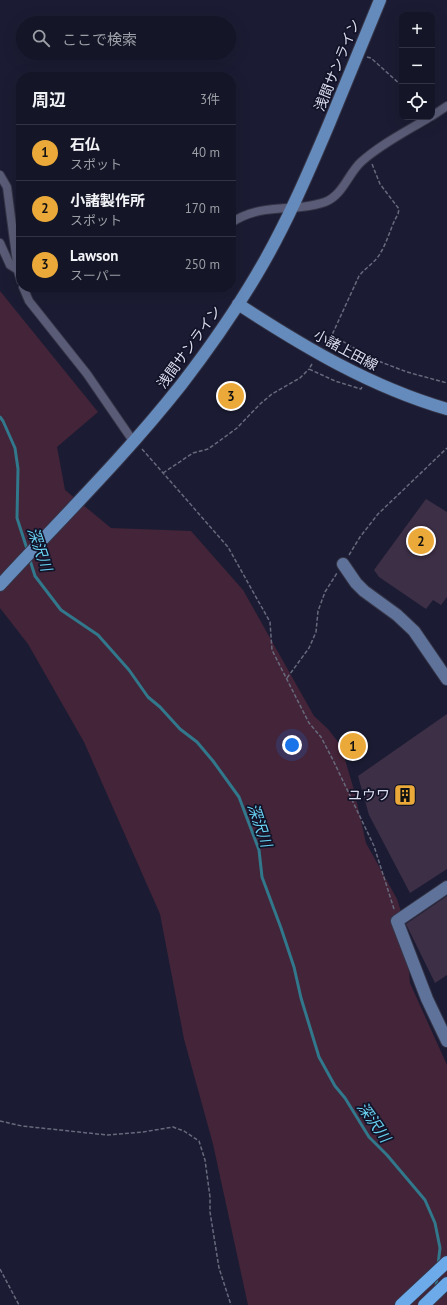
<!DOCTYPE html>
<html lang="ja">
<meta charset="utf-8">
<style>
body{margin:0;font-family:"PT Sans","Noto Sans JP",sans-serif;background:#212232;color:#f1f3f6}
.controls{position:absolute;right:12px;top:12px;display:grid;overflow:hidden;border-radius:8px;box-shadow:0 4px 16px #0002}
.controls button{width:36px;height:36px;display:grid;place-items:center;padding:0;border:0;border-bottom:1px solid #333443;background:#141526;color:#f1f3f6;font:20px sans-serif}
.you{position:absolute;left:292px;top:745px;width:14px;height:14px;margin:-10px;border:3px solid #fff;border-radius:50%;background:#1a73e8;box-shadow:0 0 0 6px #1a73e833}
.badge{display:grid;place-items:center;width:26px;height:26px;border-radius:50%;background:#eba93a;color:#111;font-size:13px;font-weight:700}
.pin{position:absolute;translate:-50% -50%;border:2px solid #fff;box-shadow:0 1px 4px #0006}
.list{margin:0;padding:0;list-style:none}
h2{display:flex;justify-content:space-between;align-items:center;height:52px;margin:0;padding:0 16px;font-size:17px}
h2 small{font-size:13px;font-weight:400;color:#9d9fa7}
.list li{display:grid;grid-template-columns:26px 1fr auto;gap:12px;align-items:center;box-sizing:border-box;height:56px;padding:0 16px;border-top:1px solid #333443}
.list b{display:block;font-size:15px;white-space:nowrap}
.list p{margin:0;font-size:13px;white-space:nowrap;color:#9d9fa7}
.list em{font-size:13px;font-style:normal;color:#9d9fa7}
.icon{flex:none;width:22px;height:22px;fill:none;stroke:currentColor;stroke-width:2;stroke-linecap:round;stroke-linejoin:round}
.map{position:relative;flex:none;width:447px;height:1305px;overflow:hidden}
.search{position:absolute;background:#141526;box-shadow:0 4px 16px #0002;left:16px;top:16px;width:220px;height:44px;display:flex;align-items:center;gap:10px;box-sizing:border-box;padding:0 14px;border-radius:22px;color:#9d9fa7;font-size:15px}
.panel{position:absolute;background:#141526;box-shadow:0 4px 16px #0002;left:16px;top:72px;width:220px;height:220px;border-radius:16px}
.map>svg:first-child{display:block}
</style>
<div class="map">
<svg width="447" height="1305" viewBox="0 0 447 1305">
<rect width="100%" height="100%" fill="#1b1c33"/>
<path fill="#442438" d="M0,291L98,412L57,447L65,490L111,528L191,531L243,590L314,716L328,729L341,746L354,790L366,843L397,899L404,921L410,983L447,1065V1305H248L213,1144L184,1039L160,914L84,742L28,644L0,608Z"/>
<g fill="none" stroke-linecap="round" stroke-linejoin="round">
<path stroke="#32788c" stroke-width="3" d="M0,417L3,421L15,448L18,469L17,518L28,552
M29,557L35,576L61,610L98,635L129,670L148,697L160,707L180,729L197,742L213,761L239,797L259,850L262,877L281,928L294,967L301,998L319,1057L335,1086L345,1098L369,1137L387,1155L425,1200L435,1223L440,1248L438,1265
M436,1288L437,1276"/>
</g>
<path fill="#3d2f46" d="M231,382L243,393L232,409L219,400Z
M426,499L447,512V597L441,605L433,600L426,609L379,577L374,570Z
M447,714V869L410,893L369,815L358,776Z
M447,896V975L435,983L406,924Z"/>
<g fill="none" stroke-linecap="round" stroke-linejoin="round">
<g stroke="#363548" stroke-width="10">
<path id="street" d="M432,116L447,106
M0,175L7,187L18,271L21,281
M231,223C252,208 276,209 301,207C309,206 317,205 325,202C343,195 348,174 361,162C381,144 407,131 430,117
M0,243L10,265L21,272
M23,287L29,301L87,374L133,441"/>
</g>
<g stroke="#363548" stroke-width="14">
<path id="secondary" d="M343,564L356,583L364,591L397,615L414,631L447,679
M447,887L397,921L427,999L447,1041"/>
</g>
<g stroke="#363548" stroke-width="14">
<path id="primary" d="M238,304C304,347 371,387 447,409
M0,585C61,519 125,456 181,385C208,350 234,313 257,274C285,227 307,176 329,124C346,83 363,42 380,0"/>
</g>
<g stroke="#363548" stroke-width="14">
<path id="highway" d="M401,1305L447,1262
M424,1305L447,1283"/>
</g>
<path stroke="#67697d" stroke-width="1.5" stroke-dasharray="4 2" stroke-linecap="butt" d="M367,57L371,58L402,86
M332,335L373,359L407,372L447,383
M326,344L332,335L359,276C366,267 376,262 381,252C388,240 391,226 398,214L399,209L380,184L372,164
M312,364L309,369L335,381L361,389L362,387
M142,449L228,547L270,622L272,650L309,723L321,737L333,760L374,846L394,909
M163,473L193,453L208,449L222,439L237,428L260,404L272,394L300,378L309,369
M349,555L360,537L378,514L447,448
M287,678L309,648L316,632L318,611L325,592L337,573
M0,1121L22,1126L107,1135L143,1132L173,1127L184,1131L199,1141L205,1160L210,1197V1212L219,1268L231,1305
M0,1269L19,1305"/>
<use href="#street" stroke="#5a5c77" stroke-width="8"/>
<use href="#secondary" stroke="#5f739a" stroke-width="12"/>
<use href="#primary" stroke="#658bbc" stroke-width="12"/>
<use href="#highway" stroke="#6caaea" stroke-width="12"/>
</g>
<defs>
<g id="building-square" transform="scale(1.15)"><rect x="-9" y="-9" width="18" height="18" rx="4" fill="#eba93a" stroke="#121329"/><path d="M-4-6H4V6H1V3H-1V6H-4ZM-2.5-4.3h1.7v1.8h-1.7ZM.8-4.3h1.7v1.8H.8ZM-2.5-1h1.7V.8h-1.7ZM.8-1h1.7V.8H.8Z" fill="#111"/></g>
</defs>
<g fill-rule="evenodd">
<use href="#building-square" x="405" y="795"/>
</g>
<g text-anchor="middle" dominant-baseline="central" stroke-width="3.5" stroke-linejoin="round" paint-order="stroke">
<g font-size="14" fill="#dbdded" stroke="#121329">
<text transform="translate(337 65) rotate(-68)">浅間サンライン</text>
<text transform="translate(189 347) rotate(-54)">浅間サンライン</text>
<text transform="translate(346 350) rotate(28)">小諸上田線</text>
</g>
<g font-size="14" fill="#dbdded" stroke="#121329" text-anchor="end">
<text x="390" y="795">ユウワ</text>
</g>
<g font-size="15" font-style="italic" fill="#69d2f1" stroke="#121329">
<text transform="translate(40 549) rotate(71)">深沢川</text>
<text transform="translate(260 825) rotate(71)">深沢川</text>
<text transform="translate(374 1122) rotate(55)">深沢川</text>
</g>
</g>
</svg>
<div class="controls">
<button>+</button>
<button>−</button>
<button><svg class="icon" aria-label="locate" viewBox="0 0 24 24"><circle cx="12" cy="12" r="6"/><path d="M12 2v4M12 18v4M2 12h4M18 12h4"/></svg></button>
</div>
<div class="you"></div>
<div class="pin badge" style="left:353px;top:746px">1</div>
<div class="pin badge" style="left:421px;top:541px">2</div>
<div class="pin badge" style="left:231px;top:396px">3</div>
<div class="search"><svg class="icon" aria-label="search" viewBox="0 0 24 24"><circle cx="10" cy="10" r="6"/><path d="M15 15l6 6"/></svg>ここで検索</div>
<section class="panel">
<h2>周辺<small>3件</small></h2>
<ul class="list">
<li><span class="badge">1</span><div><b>石仏</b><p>スポット</p></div><em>40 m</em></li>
<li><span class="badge">2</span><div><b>小諸製作所</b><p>スポット</p></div><em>170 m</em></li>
<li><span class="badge">3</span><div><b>Lawson</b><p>スーパー</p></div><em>250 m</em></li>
</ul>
</section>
</div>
